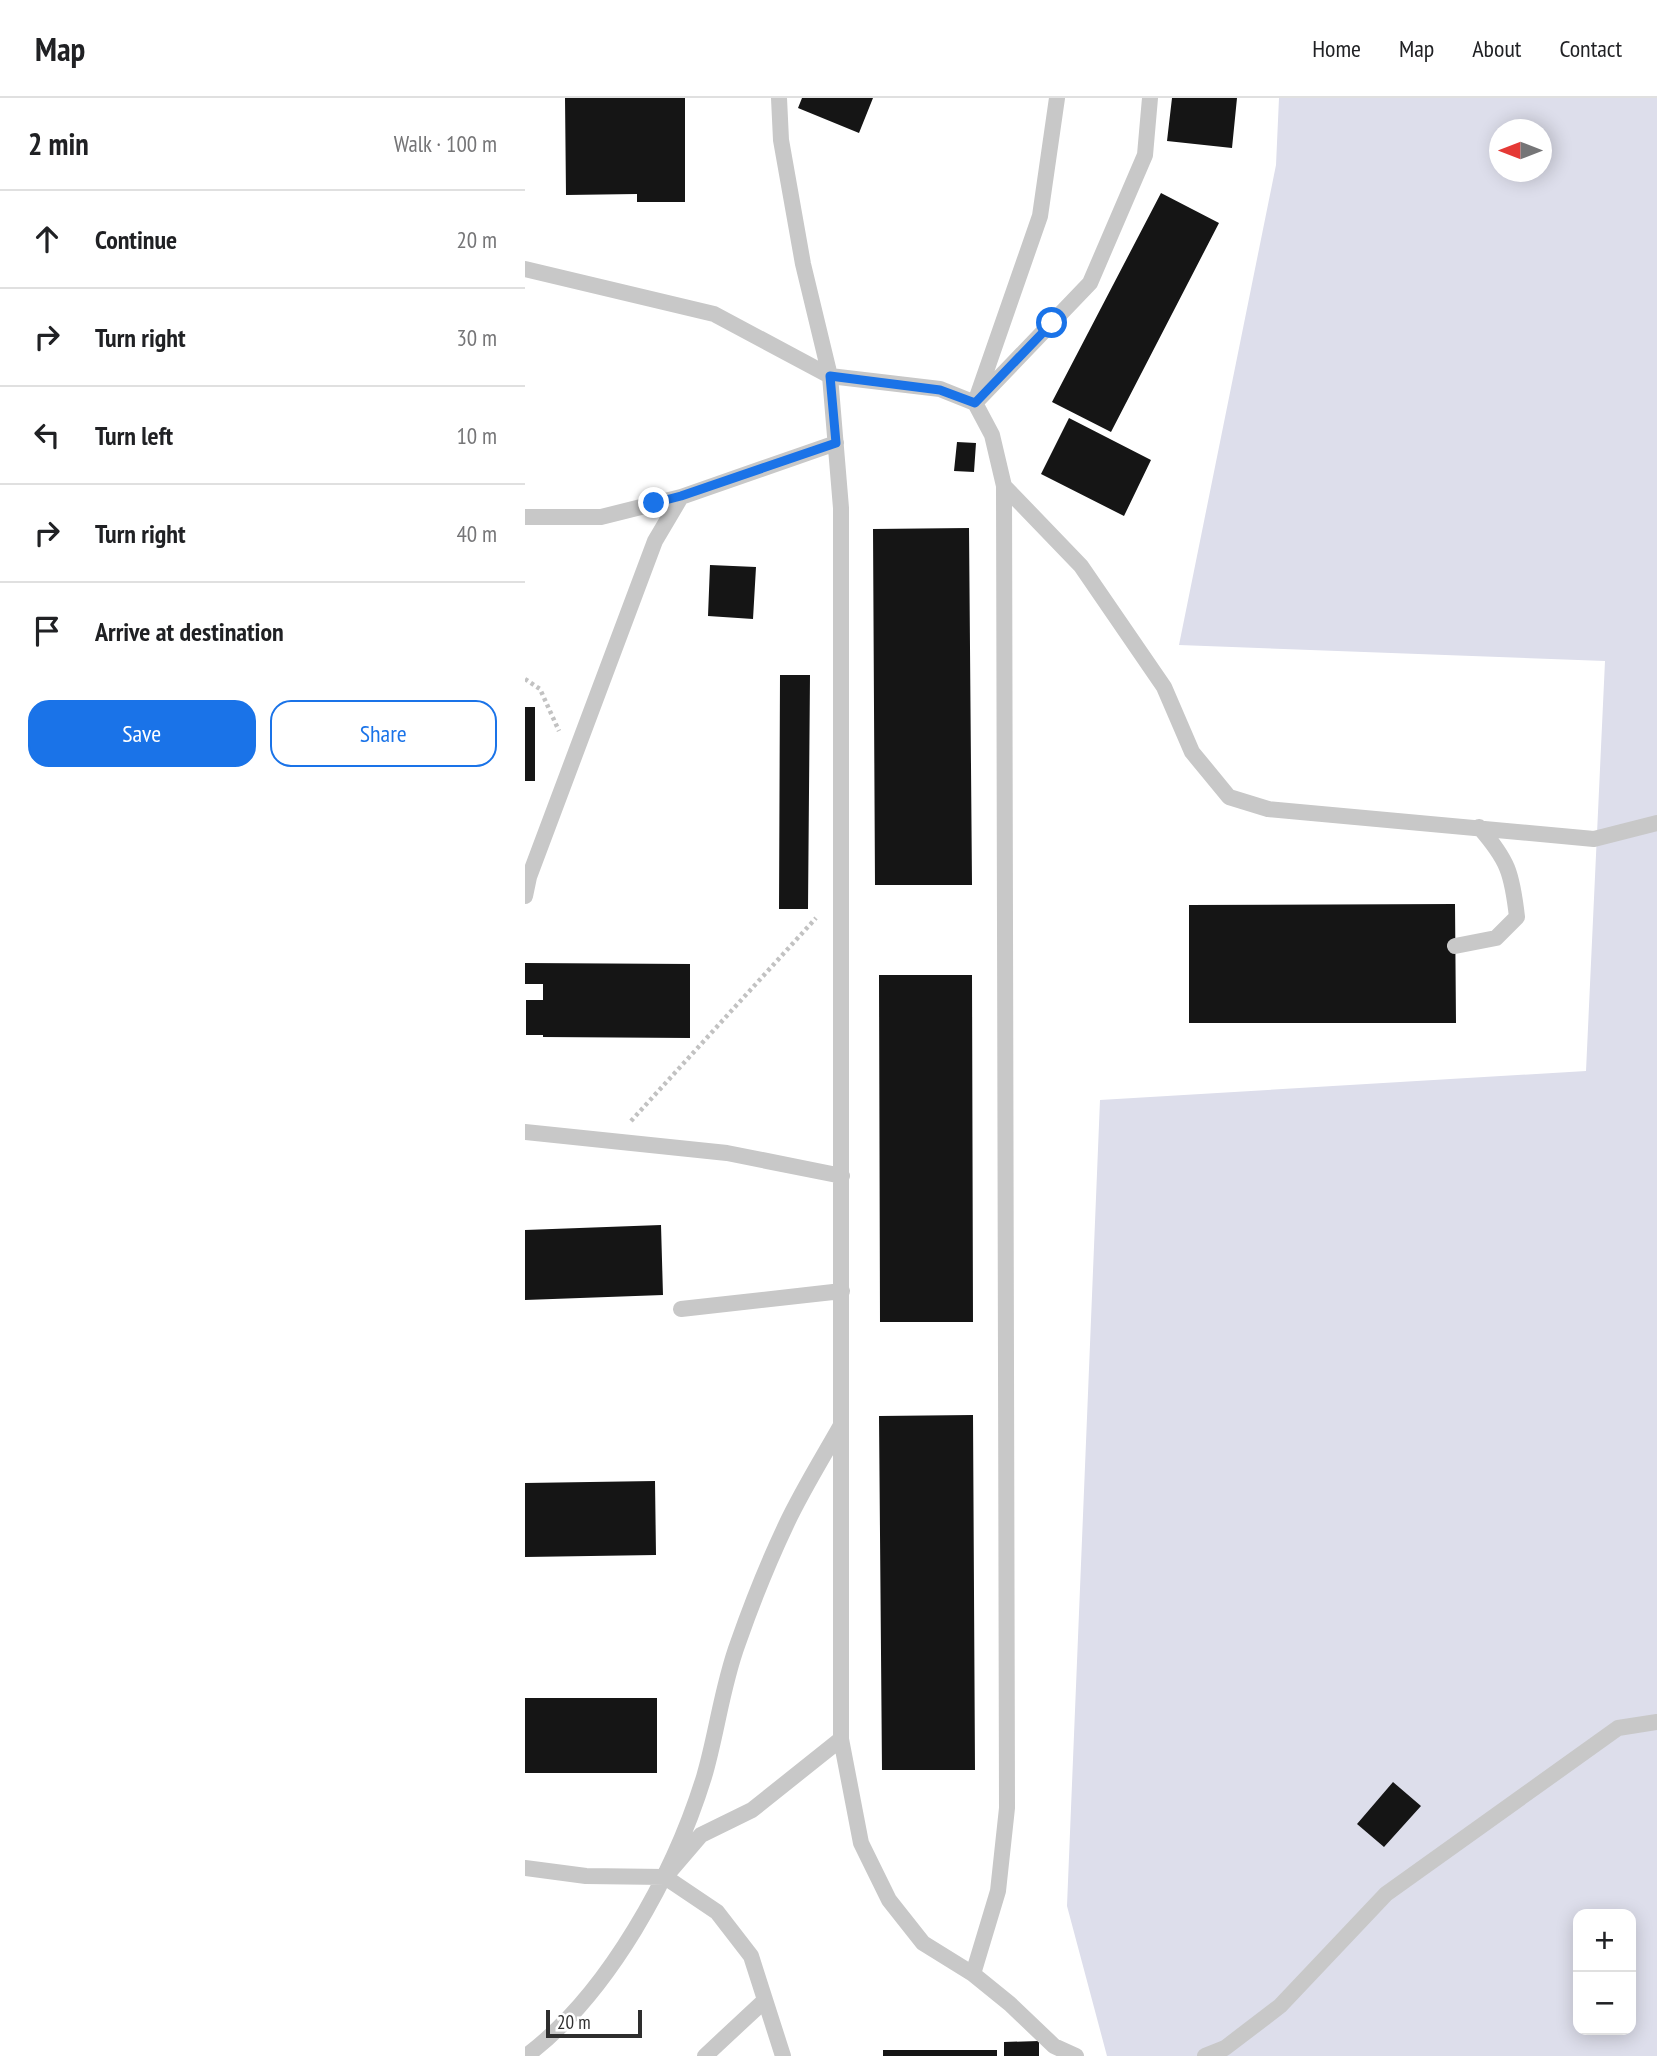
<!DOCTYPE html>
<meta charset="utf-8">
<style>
body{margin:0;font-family:"PT Sans Narrow",sans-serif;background:#f6f6f6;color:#202124}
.controls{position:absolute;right:21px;bottom:21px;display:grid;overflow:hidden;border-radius:14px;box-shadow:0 4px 18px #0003}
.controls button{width:63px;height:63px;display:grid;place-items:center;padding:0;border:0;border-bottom:2px solid #e0e0e0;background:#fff;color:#202124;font:35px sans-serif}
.compass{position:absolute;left:964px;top:21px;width:63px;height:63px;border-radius:50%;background:#fff;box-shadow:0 4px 18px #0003;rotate:270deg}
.scale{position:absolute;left:21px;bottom:18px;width:96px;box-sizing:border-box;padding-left:7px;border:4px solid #2e2e2e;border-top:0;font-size:19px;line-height:24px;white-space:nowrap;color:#2e2e2e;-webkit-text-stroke:5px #fff;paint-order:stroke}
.stop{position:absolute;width:21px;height:21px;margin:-16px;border:5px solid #1a73e8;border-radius:50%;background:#fff}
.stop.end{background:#1a73e8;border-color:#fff;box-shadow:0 2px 7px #0008}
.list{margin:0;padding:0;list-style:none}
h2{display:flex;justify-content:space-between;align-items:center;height:91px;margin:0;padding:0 28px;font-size:30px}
h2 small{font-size:23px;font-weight:400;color:#757577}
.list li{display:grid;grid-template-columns:46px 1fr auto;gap:21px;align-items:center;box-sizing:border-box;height:98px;padding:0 28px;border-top:2px solid #e0e0e0}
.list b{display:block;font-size:26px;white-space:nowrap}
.list em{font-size:23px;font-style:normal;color:#757577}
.actions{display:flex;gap:14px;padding:21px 28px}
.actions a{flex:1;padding:16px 0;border:2px solid #1a73e8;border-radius:21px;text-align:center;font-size:24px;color:#1a73e8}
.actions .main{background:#1a73e8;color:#fff}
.icon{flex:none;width:38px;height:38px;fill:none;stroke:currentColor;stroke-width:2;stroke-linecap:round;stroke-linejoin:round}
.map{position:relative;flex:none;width:1132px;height:1958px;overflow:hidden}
header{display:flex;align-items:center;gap:42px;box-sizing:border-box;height:98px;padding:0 35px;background:#fff;border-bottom:2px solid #e0e0e0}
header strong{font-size:33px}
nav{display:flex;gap:38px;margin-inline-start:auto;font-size:24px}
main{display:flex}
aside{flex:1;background:#fff}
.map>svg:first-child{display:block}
</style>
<header>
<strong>Map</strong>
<nav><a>Home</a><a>Map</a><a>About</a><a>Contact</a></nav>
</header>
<main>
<aside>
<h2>2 min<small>Walk · 100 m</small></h2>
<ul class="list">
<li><svg class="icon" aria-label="ahead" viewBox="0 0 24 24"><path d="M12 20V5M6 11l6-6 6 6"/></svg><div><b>Continue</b></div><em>20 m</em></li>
<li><svg class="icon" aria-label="right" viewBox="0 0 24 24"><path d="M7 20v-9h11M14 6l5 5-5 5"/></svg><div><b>Turn right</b></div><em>30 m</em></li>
<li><svg class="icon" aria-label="left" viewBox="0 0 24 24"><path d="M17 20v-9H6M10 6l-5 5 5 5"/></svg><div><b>Turn left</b></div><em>10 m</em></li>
<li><svg class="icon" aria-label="right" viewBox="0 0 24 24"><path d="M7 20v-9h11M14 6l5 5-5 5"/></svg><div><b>Turn right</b></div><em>40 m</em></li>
<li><svg class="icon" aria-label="arrive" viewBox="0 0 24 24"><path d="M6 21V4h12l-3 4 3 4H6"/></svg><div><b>Arrive at destination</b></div></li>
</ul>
<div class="actions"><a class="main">Save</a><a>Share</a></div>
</aside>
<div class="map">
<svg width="1132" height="1958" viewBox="0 0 1132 1958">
<rect width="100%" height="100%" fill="#fff"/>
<path fill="#dddeeb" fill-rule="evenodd" d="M754,0H1132V1958H582L542,1808L575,1002L1061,973L1080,563L654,547L751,67ZM974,32H1016V74H974ZM1053,1816H1106V1932H1053Z"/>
<path fill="#151515" d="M40,0H160V104H112V96L41,97Z
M277,0H348L334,35L273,10Z
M647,0H712L707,50L642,43Z
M636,95L694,125L586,334L527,304Z
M544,320L626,362L599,418L516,376Z
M432,344L451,345L449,374L429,373Z
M444,430L447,787H350L348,431Z
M185,467L231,469L228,521L183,518Z
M255,577H285L283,811H254Z
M0,609H10V683H0Z
M930,806L931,925H664V807Z
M0,865L165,866V940L18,939V937H1V902H18V886H0Z
M354,877H447L448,1224H355Z
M136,1127L138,1197L0,1202V1132Z
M448,1317L450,1672H357L354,1318Z
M130,1383L131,1457L0,1459V1385Z
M0,1600H132V1675H0Z
M868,1684L896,1708L859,1749L832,1726Z
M514,1943V1958H479V1944Z
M358,1952H472V1958H358Z"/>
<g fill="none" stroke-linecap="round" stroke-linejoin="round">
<path stroke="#c2c2c2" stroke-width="4.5" stroke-dasharray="3.5 3.5" stroke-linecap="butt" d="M0,581L15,591L34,633
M106,1023L291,820"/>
<path stroke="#c8c8c8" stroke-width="16" d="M254,0L256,42L278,166L305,278L316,410V1641L336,1745L364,1802L398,1845L448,1876L485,1906L529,1948L551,1958
M0,171L189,216L305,278L415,291L450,305L467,337L479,388L482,1710L473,1793L448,1876
M452,299L515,118L532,0
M450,305L565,185L620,57L625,0
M479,388L556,468L639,589L667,654L704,699L743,711L1069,741L1132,725
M0,419H76L156,399
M0,798L4,779L130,443L156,399L311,345
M930,848L971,840L992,819C987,775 983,762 954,729
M0,1034L202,1055L317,1078
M156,1211L317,1193
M0,1770L61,1778L140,1779L176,1737L227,1712L316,1641
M140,1779L192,1814L226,1858L258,1958
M1,1958C83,1897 149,1776 179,1679C192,1635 197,1588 213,1545C227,1505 243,1465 261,1427C277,1393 297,1361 315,1329
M180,1958L240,1902
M680,1958L700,1950L755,1908L861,1796L1093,1630L1132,1624"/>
</g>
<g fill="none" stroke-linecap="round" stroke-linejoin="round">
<path stroke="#1a73e8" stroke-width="9" d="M129,405L156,398L311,345L305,278L415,292L450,305L527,225"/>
</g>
</svg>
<div class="controls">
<button>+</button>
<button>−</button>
</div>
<svg class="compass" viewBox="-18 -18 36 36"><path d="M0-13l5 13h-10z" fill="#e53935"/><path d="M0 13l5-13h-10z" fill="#757577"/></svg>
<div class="scale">20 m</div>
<div class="stop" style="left:527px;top:225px"></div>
<div class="stop end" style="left:129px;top:405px"></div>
</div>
</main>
